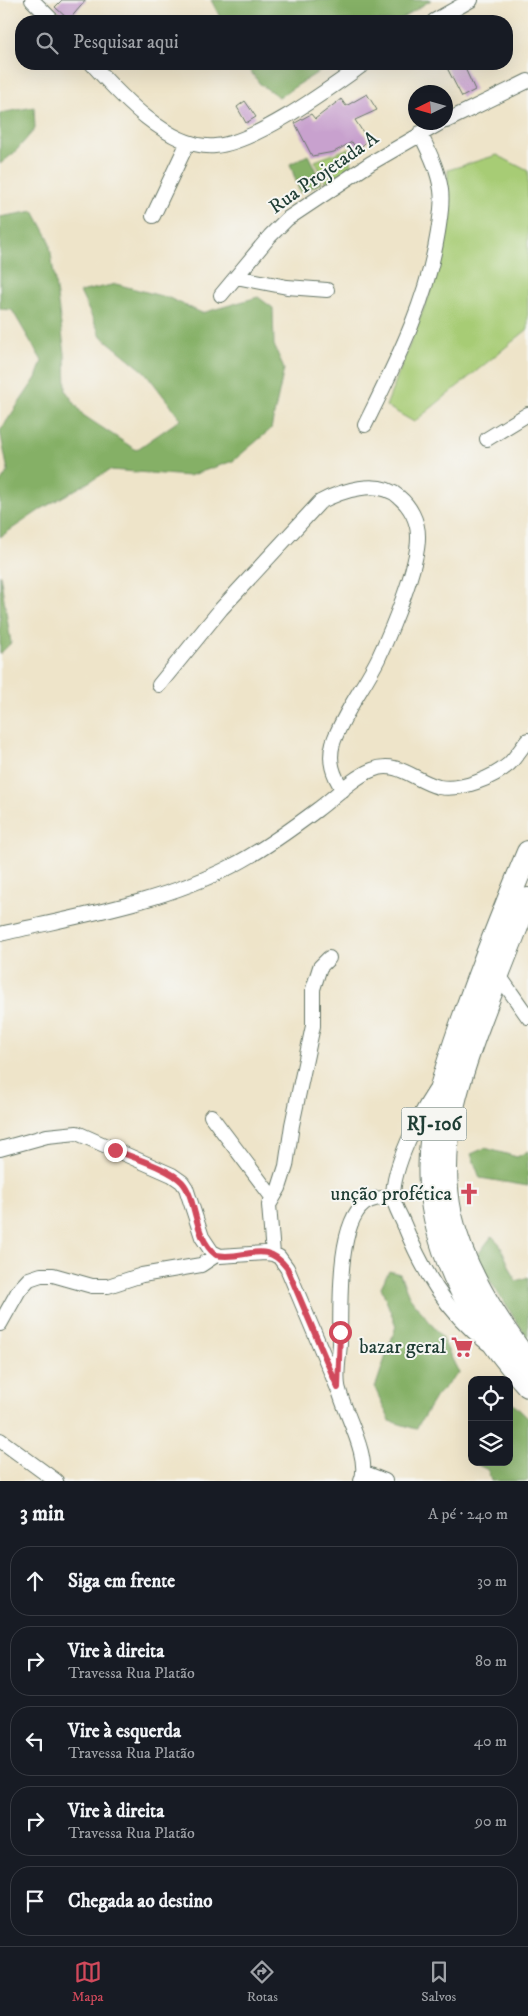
<!DOCTYPE html>
<html lang="pt">
<meta charset="utf-8">
<style>
body{margin:0;font-family:"IM FELL DW Pica",serif;background:#242831;color:#f1f3f6}
.controls{position:absolute;right:15px;bottom:15px;display:grid;overflow:hidden;border-radius:10px;box-shadow:0 5px 20px #0002}
.controls button{width:45px;height:45px;display:grid;place-items:center;padding:0;border:0;border-bottom:1px solid #363941;background:#171b24;color:#f1f3f6;font:25px sans-serif}
.compass{position:absolute;left:408px;top:85px;width:45px;height:45px;border-radius:50%;background:#171b24;box-shadow:0 5px 20px #0002;rotate:265deg}
.stop{position:absolute;width:15px;height:15px;margin:-11px;border:4px solid #d1495b;border-radius:50%;background:#fff}
.stop.end{background:#d1495b;border-color:#fff;box-shadow:0 1px 5px #0008}
.list{margin:0;padding:0;list-style:none}
h2{display:flex;justify-content:space-between;align-items:center;height:65px;margin:0;padding:0 20px;font-size:21px}
h2 small{font-size:16px;font-weight:400;color:#9ea1a6}
.list li{display:grid;grid-template-columns:32px 1fr auto;gap:15px;align-items:center;box-sizing:border-box;height:70px;margin:0 10px 10px;padding:0 10px;border:1px solid #363941;border-radius:20px}
.list b{display:block;font-size:19px;white-space:nowrap}
.list p{margin:0;font-size:16px;white-space:nowrap;color:#9ea1a6}
.list em{font-size:16px;font-style:normal;color:#9ea1a6}
.icon{flex:none;width:28px;height:28px;fill:none;stroke:currentColor;stroke-width:2;stroke-linecap:round;stroke-linejoin:round}
.map{position:relative;flex:none;width:528px;height:1481px;overflow:hidden}
.search{position:absolute;background:#171b24;box-shadow:0 5px 20px #0002;left:15px;right:15px;top:15px;height:55px;display:flex;align-items:center;gap:12px;box-sizing:border-box;padding:0 18px;border-radius:20px;color:#9ea1a6;font-size:19px}
.sheet{height:465px;background:#171b24}
nav{display:flex;justify-content:space-around;align-items:center;box-sizing:border-box;height:70px;border-top:1px solid #363941;background:#171b24;font-size:14px;color:#9ea1a6}
nav a{display:grid;justify-items:center;gap:2px}
nav .on{color:#d1495b}
.map>svg:first-child{display:block}
</style>
<div class="map">
<svg width="528" height="1481" viewBox="0 0 528 1481">
<rect width="100%" height="100%" fill="#f6f6f2"/>
<filter id="ink" filterUnits="userSpaceOnUse"><feTurbulence type="fractalNoise" baseFrequency=".02" numOctaves="2"/><feDisplacementMap in="SourceGraphic" scale="10" xChannelSelector="R" yChannelSelector="G"/><feConvolveMatrix kernelMatrix="1 2 1 2 8 2 1 2 1" color-interpolation-filters="sRGB"/></filter>
<filter id="wash" filterUnits="userSpaceOnUse"><feTurbulence type="fractalNoise" baseFrequency=".0096" numOctaves="4" result="noise"/><feDisplacementMap in="SourceGraphic" scale="20" xChannelSelector="R" yChannelSelector="G"/><feGaussianBlur stdDeviation="1.12" result="paint"/><feColorMatrix in="noise" values="0 0 0 0 0 0 0 0 0 0 0 0 0 0 0 0 0 1.4 0 .05"/><feComposite in="paint" operator="in"/></filter>
<g filter="url(#wash)">
<rect width="100%" height="100%" fill="#eee4c9"/>
<path fill="#a7cc75" stroke="#638454" d="M349,148L352,166L326,182L315,161Z
M497,155L528,171V329L414,422L386,406L444,256L448,170Z"/>
<path fill="#85b066" stroke="#52764d" d="M211,0H431L398,21H222Z
M245,64H331L279,97L260,84Z
M34,107L35,129L14,153L0,164V113Z
M308,155L322,183L300,193L290,164Z
M34,211L49,239L65,354L66,391L83,415L136,450L181,419L145,372L101,336L80,292L116,284L169,298L202,313L258,297L273,308L274,345L284,369L271,429L233,461L189,476L110,470L43,508L0,537V483L8,471L0,431L36,378L42,361L12,310L0,309V217Z
M0,574L11,643L0,654Z
M485,1148L517,1157L528,1151V1186L480,1178L471,1154Z
M492,1236L499,1243L516,1281L528,1277V1339L475,1258Z
M389,1271L400,1274L409,1296L441,1336L459,1373L436,1396L416,1429L390,1421L375,1388L396,1326L381,1287Z
M509,1400L528,1418V1481H491L488,1470L468,1460L471,1431L472,1462H509Z"/>
<g id="blocks">
<path fill="#c8a1ce" d="M62,0H86L69,20L55,7Z
M445,64H463L475,90L462,97Z
M367,94L377,110L355,120L368,140L357,151L352,142L334,152L312,156L295,123L311,114L315,119L341,99L346,106Z
M245,101L256,117L246,123L237,107Z"/>
</g>
</g>
<g filter="url(#ink)">
<use href="#blocks" fill-opacity="0" stroke="#677768" stroke-width="1"/>
<g fill="none" stroke-linecap="round" stroke-linejoin="round">
<g stroke="#677768" stroke-width="16">
<path id="minor" d="M32,0L53,21
M434,21L471,0
M92,64C119,94 170,150 215,146C256,143 330,88 364,64
M446,121L528,81
M153,216L188,142
M236,277L287,287L327,290
M221,295L270,236L287,219L371,163L442,122
M365,425C396,362 427,302 438,232C440,218 443,204 441,190C438,169 429,152 420,133
M487,439L528,414
M159,685L221,609L320,502C341,491 378,478 399,497C410,506 418,521 418,536C419,565 391,631 378,659C364,687 343,714 333,743C328,761 333,775 343,790
M0,934C77,916 161,903 232,866C258,853 293,828 317,810C335,797 352,778 372,770C398,759 416,782 439,787C461,791 493,778 509,764C516,757 522,747 528,740
M498,974L528,1017
M435,1091C418,1117 393,1166 393,1197C394,1205 400,1215 403,1222C422,1269 446,1312 487,1343
M211,1116L272,1197
M0,1149L47,1136L77,1133L172,1175L182,1182L186,1188L202,1237L212,1252L220,1256L265,1253L273,1254L279,1257L287,1268L338,1389
M273,1254L269,1205L279,1188L286,1166L292,1125L313,1026V989L320,967L329,958
M0,1324L19,1290L29,1279L41,1275H53L92,1286H108L142,1275L201,1265L216,1255
M0,1440L56,1481
M365,1473L385,1481
M361,1481C371,1458 345,1414 339,1390C335,1377 339,1358 340,1344C341,1311 336,1226 364,1204C373,1197 383,1198 393,1198"/>
</g>
<g stroke="#677768" stroke-width="24">
<path id="trunk" d="M528,852C505,907 483,962 463,1019C444,1072 426,1127 430,1185C436,1261 478,1330 528,1386
M528,899C512,939 496,979 481,1019C457,1083 436,1146 451,1215C463,1269 496,1319 528,1362"/>
</g>
<use href="#minor" stroke="#fff" stroke-width="14"/>
<use href="#trunk" stroke="#fff" stroke-width="22"/>
</g>
</g>
<g fill="none" stroke-linecap="round" stroke-linejoin="round" filter="url(#ink)">
<path stroke="#d1495b" stroke-width="6" d="M115,1150C133,1158 169,1168 182,1182C197,1198 193,1237 216,1255C245,1261 265,1238 287,1268L338,1388L340,1332"/>
</g>
<defs>
<g id="church-bare" transform="scale(1.725)"><path d="M-1.2-6h2.4v3.5h3.3v2.4h-3.3V6h-2.4V-.1h-3.3v-2.4h3.3Z" fill="#d1495b" stroke="#f6f6f2" stroke-width="2.5" paint-order="stroke"/></g>
<g id="supermarket-bare" transform="scale(1.725)"><path d="M-6-5.5h2.5l.6 2H6L4.5 2H-2.5L-4.4-4H-6ZM-1.5 3.2a1.3 1.3 0 1 0 .1 0ZM3 3.2a1.3 1.3 0 1 0 .1 0Z" fill="#d1495b" stroke="#f6f6f2" stroke-width="2.5" paint-order="stroke"/></g>
</defs>
<g fill-rule="evenodd">
<use href="#church-bare" x="469" y="1194"/>
<use href="#supermarket-bare" x="462" y="1347"/>
</g>
<g text-anchor="middle" dominant-baseline="central" stroke-width="4" stroke-linejoin="round" paint-order="stroke">
<rect fill="#f6f6f2" stroke="#60746d" stroke-width="1" x="401.5" y="1107.5" width="65" height="33" rx="4"/>
<g font-size="19" font-weight="bold" fill="#1f3d34">
<text x="434" y="1124">RJ-106</text>
</g>
<g font-size="20" fill="#1f3d34" stroke="#f6f6f2">
<text transform="translate(324 173) rotate(-35)">Rua Projetada A</text>
</g>
<g font-size="20" fill="#1f3d34" stroke="#f6f6f2" text-anchor="end">
<text x="452" y="1194">unção profética</text>
<text x="446" y="1347">bazar geral</text>
</g>
</g>
</svg>
<div class="controls">
<button><svg class="icon" aria-label="locate" viewBox="0 0 24 24"><circle cx="12" cy="12" r="6"/><path d="M12 2v4M12 18v4M2 12h4M18 12h4"/></svg></button>
<button><svg class="icon" aria-label="layers" viewBox="0 0 24 24"><path d="M12 4l9 5-9 5-9-5zM3 14l9 5 9-5"/></svg></button>
</div>
<svg class="compass" viewBox="-18 -18 36 36"><path d="M0-13l5 13h-10z" fill="#e53935"/><path d="M0 13l5-13h-10z" fill="#9ea1a6"/></svg>
<div class="stop" style="left:340px;top:1332px"></div>
<div class="stop end" style="left:115px;top:1150px"></div>
<div class="search"><svg class="icon" aria-label="search" viewBox="0 0 24 24"><circle cx="10" cy="10" r="6"/><path d="M15 15l6 6"/></svg>Pesquisar aqui</div>
</div>
<section class="sheet">
<h2>3 min<small>A pé · 240 m</small></h2>
<ul class="list">
<li><svg class="icon" aria-label="ahead" viewBox="0 0 24 24"><path d="M12 20V5M6 11l6-6 6 6"/></svg><div><b>Siga em frente</b></div><em>30 m</em></li>
<li><svg class="icon" aria-label="right" viewBox="0 0 24 24"><path d="M7 20v-9h11M14 6l5 5-5 5"/></svg><div><b>Vire à direita</b><p>Travessa Rua Platão</p></div><em>80 m</em></li>
<li><svg class="icon" aria-label="left" viewBox="0 0 24 24"><path d="M17 20v-9H6M10 6l-5 5 5 5"/></svg><div><b>Vire à esquerda</b><p>Travessa Rua Platão</p></div><em>40 m</em></li>
<li><svg class="icon" aria-label="right" viewBox="0 0 24 24"><path d="M7 20v-9h11M14 6l5 5-5 5"/></svg><div><b>Vire à direita</b><p>Travessa Rua Platão</p></div><em>90 m</em></li>
<li><svg class="icon" aria-label="arrive" viewBox="0 0 24 24"><path d="M6 21V4h12l-3 4 3 4H6"/></svg><div><b>Chegada ao destino</b></div></li>
</ul>
</section>
<nav>
<a class="on"><svg class="icon" aria-label="map" viewBox="0 0 24 24"><path d="M3 6l6-2 6 2 6-2v14l-6 2-6-2-6 2zM9 4v14M15 6v14"/></svg>Mapa</a>
<a><svg class="icon" aria-label="directions" viewBox="0 0 24 24"><path d="M12 3l9 9-9 9-9-9zM9 14v-3h6M13 9l2 2-2 2"/></svg>Rotas</a>
<a><svg class="icon" aria-label="saved" viewBox="0 0 24 24"><path d="M7 4h10v16l-5-4-5 4z"/></svg>Salvos</a>
</nav>
